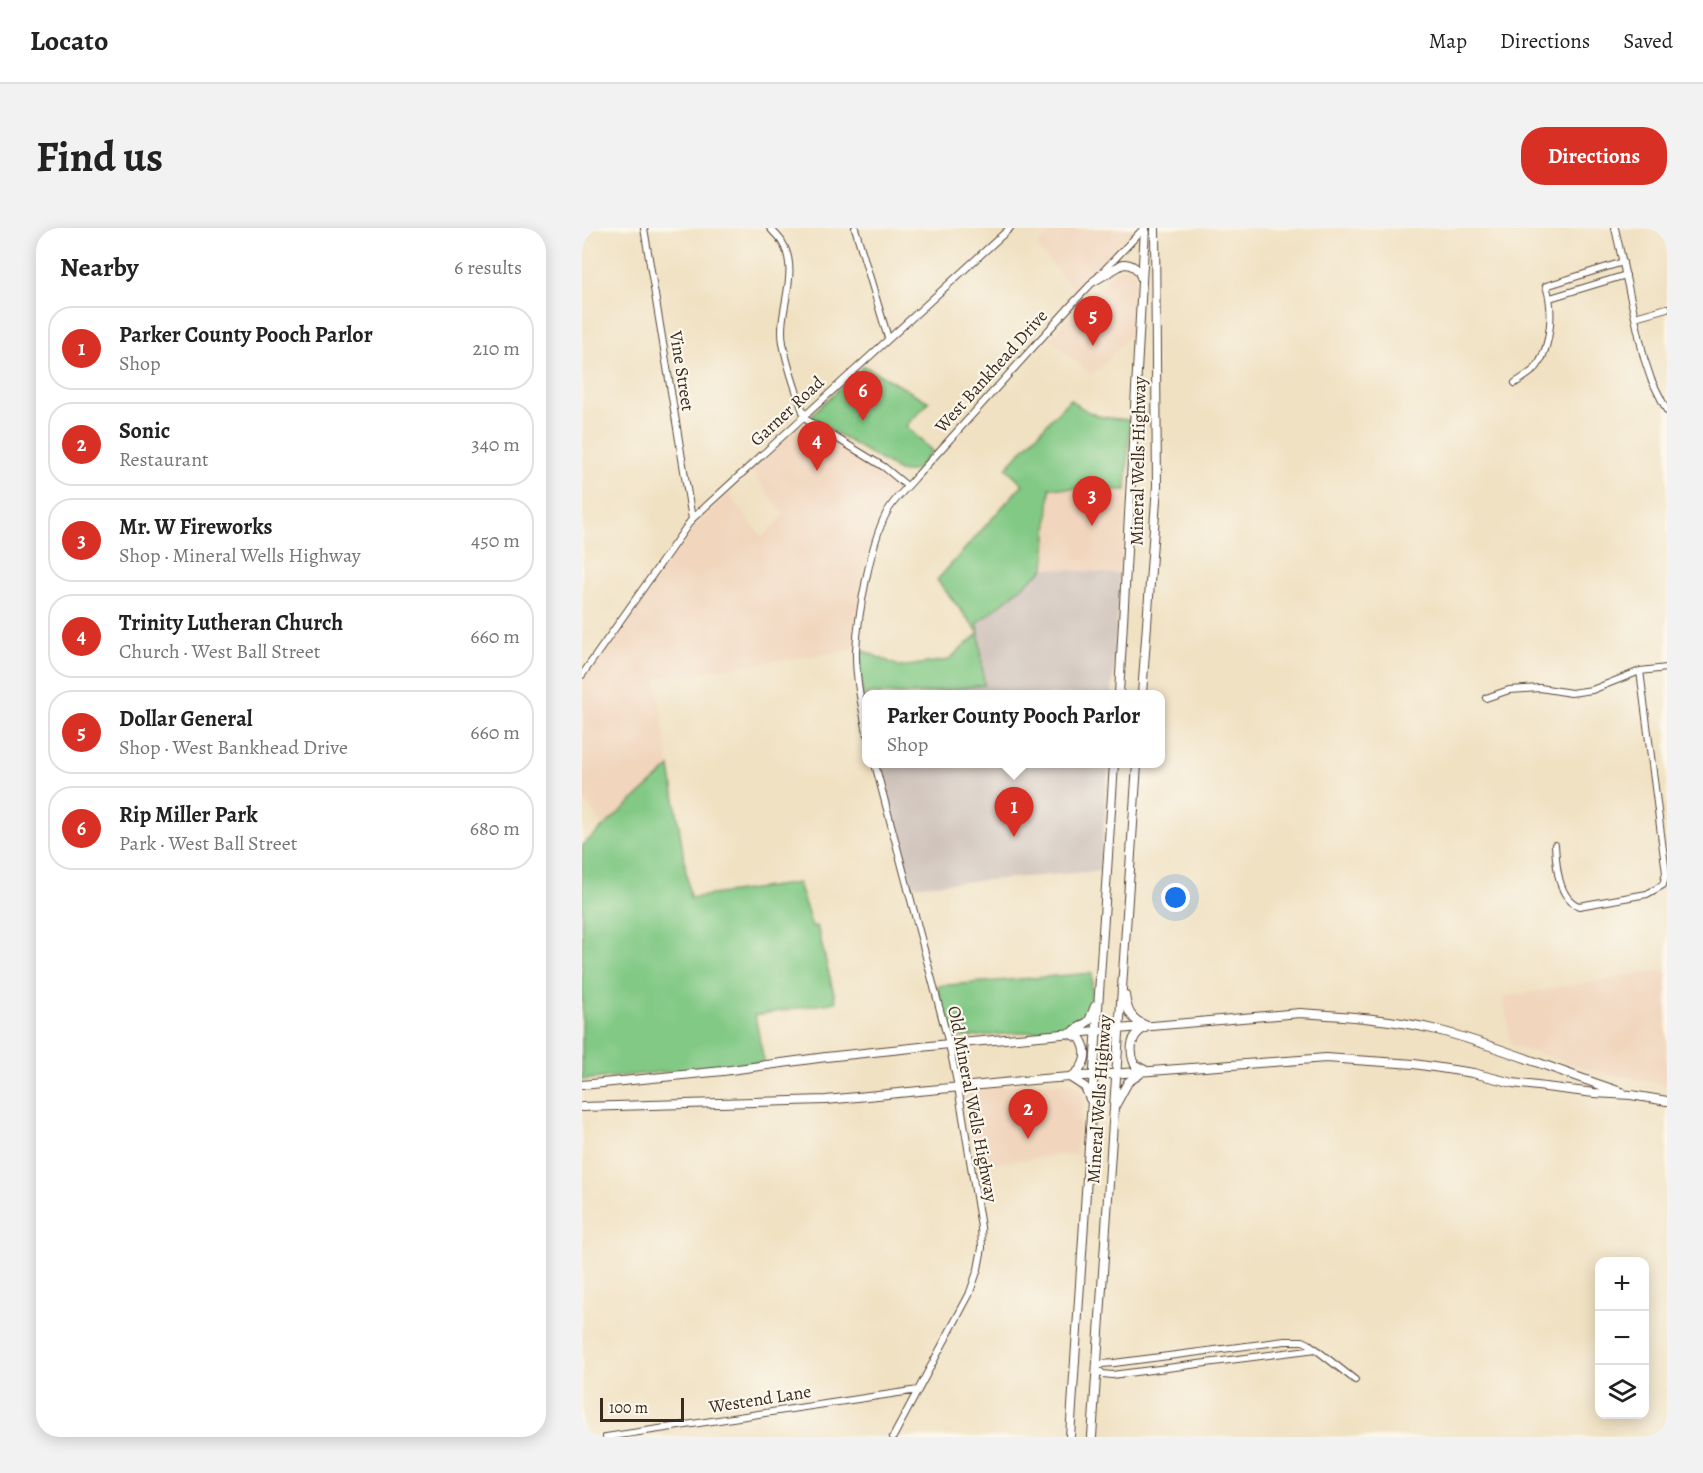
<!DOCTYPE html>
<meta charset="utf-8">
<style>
body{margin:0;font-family:Alegreya,serif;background:#f2f2f2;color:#222}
.controls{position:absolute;right:18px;bottom:18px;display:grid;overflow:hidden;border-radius:12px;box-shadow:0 3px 15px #0003}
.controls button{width:54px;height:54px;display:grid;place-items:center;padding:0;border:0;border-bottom:2px solid #e0e0e0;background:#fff;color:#222;font:30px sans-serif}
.scale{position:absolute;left:18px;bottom:15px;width:84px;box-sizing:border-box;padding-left:6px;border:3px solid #3b2a1e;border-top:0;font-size:16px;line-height:21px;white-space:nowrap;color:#3b2a1e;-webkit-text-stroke:4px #fbf7ec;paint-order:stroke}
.you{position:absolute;left:594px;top:670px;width:21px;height:21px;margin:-15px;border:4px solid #fff;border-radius:50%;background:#1a73e8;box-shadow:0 0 0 9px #1a73e833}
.badge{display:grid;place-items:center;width:39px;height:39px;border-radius:50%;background:#d93025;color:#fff;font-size:20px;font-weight:700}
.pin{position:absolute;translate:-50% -50px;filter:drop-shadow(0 2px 3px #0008)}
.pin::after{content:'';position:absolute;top:32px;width:21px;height:18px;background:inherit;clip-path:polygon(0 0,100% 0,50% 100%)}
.popup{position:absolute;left:280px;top:462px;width:303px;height:78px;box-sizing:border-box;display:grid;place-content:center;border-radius:12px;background:#fff;filter:drop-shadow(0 2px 4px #0005);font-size:20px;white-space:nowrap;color:#767676}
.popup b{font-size:22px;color:#222}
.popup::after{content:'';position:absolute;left:50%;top:100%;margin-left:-12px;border:12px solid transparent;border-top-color:#fff}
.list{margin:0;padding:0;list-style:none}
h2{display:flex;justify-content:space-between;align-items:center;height:78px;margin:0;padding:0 24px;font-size:26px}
h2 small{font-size:20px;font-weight:400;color:#767676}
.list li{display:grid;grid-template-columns:39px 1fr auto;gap:18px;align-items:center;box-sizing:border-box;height:84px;margin:0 12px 12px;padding:0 12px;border:2px solid #e0e0e0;border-radius:24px}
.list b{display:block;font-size:22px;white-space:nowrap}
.list p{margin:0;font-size:20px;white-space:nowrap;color:#767676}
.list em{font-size:20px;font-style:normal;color:#767676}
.icon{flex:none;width:33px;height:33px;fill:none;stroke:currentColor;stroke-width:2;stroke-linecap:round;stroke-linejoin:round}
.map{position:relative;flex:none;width:1085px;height:1209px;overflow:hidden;border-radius:24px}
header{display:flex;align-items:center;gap:36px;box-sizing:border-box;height:84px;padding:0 30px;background:#fff;border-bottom:2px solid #e0e0e0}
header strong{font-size:28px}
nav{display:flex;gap:33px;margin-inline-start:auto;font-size:21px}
.intro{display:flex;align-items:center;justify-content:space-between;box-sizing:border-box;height:144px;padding:0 36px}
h1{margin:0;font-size:42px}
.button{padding:15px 27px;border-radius:24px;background:#d93025;color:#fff;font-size:21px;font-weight:700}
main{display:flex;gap:36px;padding:0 36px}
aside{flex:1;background:#fff;border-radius:24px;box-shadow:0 3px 15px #0003}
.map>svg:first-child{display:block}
</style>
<header>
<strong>Locato</strong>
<nav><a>Map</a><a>Directions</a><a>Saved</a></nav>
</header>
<div class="intro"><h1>Find us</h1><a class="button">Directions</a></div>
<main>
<aside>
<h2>Nearby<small>6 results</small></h2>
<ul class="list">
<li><span class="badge">1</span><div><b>Parker County Pooch Parlor</b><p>Shop</p></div><em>210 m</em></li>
<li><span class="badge">2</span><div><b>Sonic</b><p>Restaurant</p></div><em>340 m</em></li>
<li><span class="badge">3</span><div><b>Mr. W Fireworks</b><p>Shop · Mineral Wells Highway</p></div><em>450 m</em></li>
<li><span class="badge">4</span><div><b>Trinity Lutheran Church</b><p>Church · West Ball Street</p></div><em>660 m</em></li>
<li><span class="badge">5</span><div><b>Dollar General</b><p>Shop · West Bankhead Drive</p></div><em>660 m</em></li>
<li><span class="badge">6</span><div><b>Rip Miller Park</b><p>Park · West Ball Street</p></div><em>680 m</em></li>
</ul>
</aside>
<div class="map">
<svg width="1085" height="1209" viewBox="0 0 1085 1209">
<rect width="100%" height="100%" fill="#fbf7ec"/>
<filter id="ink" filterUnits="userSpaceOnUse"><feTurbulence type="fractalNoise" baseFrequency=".0167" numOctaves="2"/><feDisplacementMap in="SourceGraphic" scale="12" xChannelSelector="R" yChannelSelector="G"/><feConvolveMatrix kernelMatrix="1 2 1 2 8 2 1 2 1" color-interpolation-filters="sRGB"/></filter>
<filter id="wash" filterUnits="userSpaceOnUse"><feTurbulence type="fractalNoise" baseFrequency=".008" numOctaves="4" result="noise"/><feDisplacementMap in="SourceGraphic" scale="24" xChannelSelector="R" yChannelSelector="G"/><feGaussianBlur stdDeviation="1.35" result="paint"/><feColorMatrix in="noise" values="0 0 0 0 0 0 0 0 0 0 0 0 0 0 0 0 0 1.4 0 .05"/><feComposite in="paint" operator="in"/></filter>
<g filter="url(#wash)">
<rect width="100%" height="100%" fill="#f0e1c2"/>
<path fill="#f1d5bd" d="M474,0H553L493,64L455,18Z
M544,38L550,41L554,50L552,103L510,148L468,110L508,65L520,57L534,42Z
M227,199L307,247L313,251L315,257L316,262L299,285L283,330L271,422L74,450L88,539L22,599L0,569V452L89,329L116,295L146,265L180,309L202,287L169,243L216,200Z
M468,260L544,262L538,346L463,340Z
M1085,741V857L1008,842L929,817L922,769Z
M462,855L490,856L499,862L503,873L498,886L494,925L394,938L381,866L388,861Z"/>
<path fill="#cec1ba" d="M463,340L538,346L530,466H336L402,457L396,395Z
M297,536H526L519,643L328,658Z"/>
<path fill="#82c985" stroke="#5e7a52" stroke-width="1.5" d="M282,138L347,174L324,198L350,223C340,235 333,248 317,243L231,191V185Z
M488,171C510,190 521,190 548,192L544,262L468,260L463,340L396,395L402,457L336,466H285V474H283L279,454L277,421L319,439L366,432L397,405L355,352L441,256L424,240Z
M88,539L108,670L216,655L230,699L235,698L254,774L173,787L182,834L0,852V618Z
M510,745C509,773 514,790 483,801L373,810L366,806L355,758Z"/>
</g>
<g filter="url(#ink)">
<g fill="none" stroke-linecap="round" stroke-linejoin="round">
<g stroke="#564537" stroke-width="8">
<path id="minor" d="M62,0L110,291
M188,0C192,5 197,9 200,14C219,45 195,82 201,115C205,139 215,164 222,187
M273,0L306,110
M1033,0L1062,130L1069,151L1085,183
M968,70L1044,47
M1053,89L1085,80
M933,155C940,150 952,144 956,137C969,116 972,81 964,58L1041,34
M220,189L302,239L325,258
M0,447L110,291L428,0
M904,470L927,462L958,460L989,465L1010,462L1058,443L1085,440
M285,505C280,478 273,450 274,422C276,387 288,317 304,286C310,273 323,262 333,250L492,74L562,0
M293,536L367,816L376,859L399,999L400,1020L396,1041L387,1067L311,1209
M973,617C974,636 976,671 997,678L1065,666L1081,657L1084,645L1058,443
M734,1121L530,1147L521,1146L514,1140L520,1136L532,1135L703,1113H721L727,1116L773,1152
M24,1209L336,1162"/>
</g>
<g stroke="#564537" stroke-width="10">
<path id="major" d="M512,53L541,36C550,36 557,41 559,49
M537,466L563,0
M560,466L575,258L573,0
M543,767C545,783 549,792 565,798
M493,802L507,793L513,778
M488,806L498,810C508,825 503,840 489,849
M563,842L553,837C547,823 548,807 563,800
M489,850L503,859L508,871
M0,857L141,843L244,829L367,816L718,785C764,788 810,791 855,802C918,818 977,844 1039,864
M533,878L546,854L558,846
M0,879L244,872L461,851L744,830L832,836L891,845L931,855L1012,865L1049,867L1085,873
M488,1209L532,536
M510,1209L555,536"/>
</g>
<use href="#minor" stroke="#fff" stroke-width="6"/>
<use href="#major" stroke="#fff" stroke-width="8"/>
</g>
</g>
<g text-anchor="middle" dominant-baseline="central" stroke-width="4.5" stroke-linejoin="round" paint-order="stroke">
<g font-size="18" fill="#3b2a1e" stroke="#fbf7ec">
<text transform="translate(100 143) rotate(81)">Vine Street</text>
<text transform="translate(409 143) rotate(-48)">West Bankhead Drive</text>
<text transform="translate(205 183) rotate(-43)">Garner Road</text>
<text transform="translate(556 233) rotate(-89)">Mineral Wells Highway</text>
<text transform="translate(517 871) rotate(-86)">Mineral Wells Highway</text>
<text transform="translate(391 876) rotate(79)">Old Mineral Wells Highway</text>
<text transform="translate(178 1171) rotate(-9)">Westend Lane</text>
</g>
</g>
</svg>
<div class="controls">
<button>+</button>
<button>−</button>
<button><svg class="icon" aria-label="layers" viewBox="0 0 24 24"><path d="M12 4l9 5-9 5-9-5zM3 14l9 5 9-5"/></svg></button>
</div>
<div class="scale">100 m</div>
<div class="you"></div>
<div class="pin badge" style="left:432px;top:609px">1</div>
<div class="popup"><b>Parker County Pooch Parlor</b>Shop</div>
<div class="pin badge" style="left:446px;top:911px">2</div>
<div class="pin badge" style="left:510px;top:298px">3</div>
<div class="pin badge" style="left:235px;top:243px">4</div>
<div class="pin badge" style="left:511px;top:118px">5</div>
<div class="pin badge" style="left:281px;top:193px">6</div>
</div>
</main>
